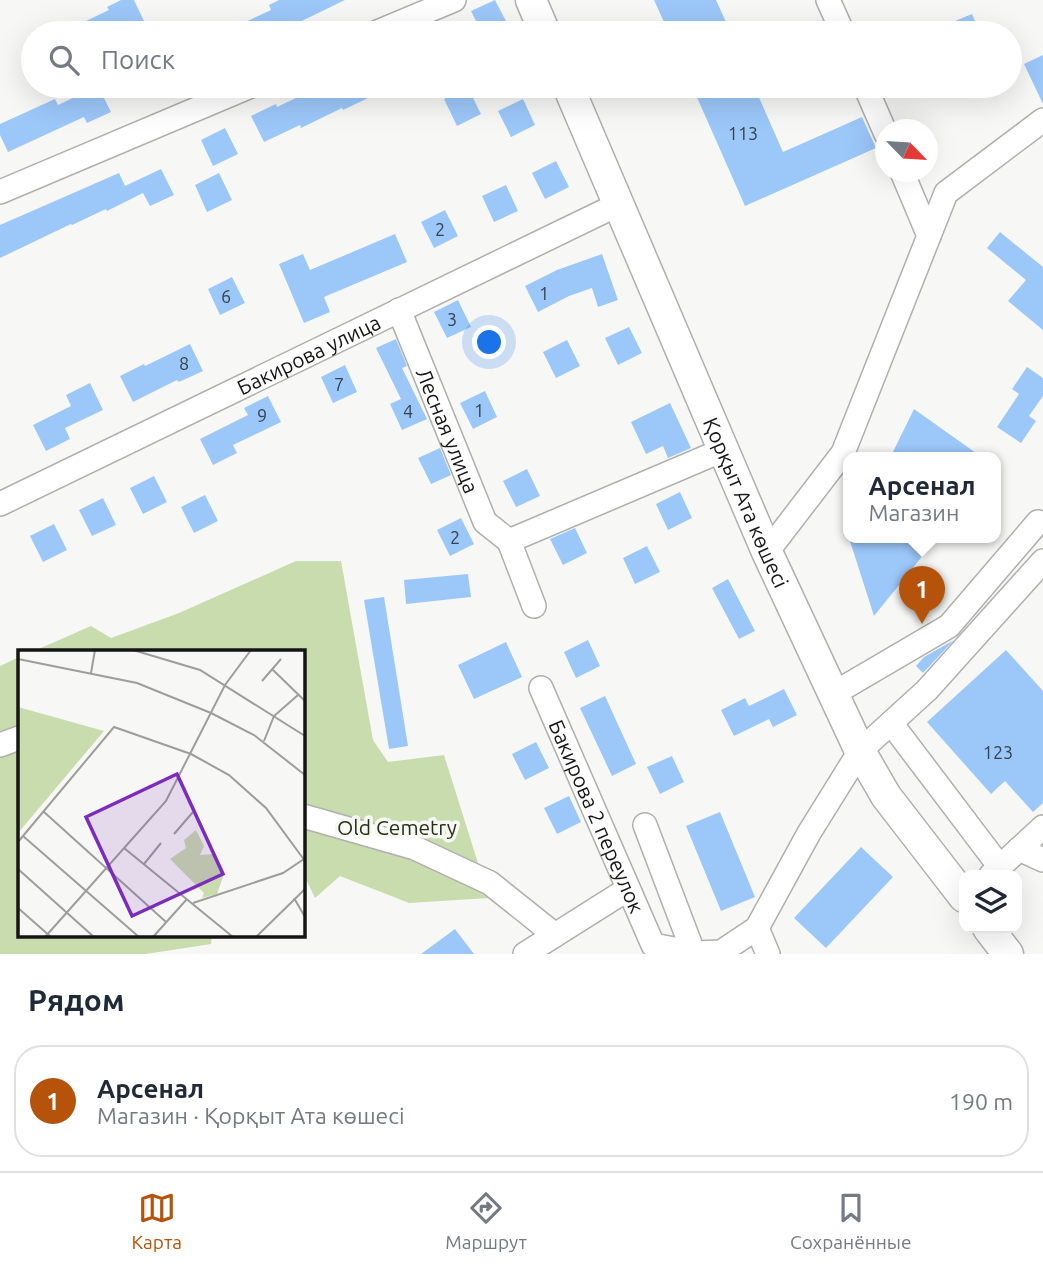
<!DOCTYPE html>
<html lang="ru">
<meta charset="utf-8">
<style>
body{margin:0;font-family:Ubuntu,sans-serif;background:#f6f6f7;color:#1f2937}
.controls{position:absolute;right:21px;bottom:21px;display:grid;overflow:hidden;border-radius:14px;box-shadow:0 7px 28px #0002}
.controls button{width:63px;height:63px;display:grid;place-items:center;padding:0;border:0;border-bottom:2px solid #e0e1e3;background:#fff;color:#1f2937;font:35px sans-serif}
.compass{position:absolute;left:875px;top:119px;width:63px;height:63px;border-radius:50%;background:#fff;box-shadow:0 7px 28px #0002;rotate:115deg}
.you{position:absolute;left:490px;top:343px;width:24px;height:24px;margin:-18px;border:5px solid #fff;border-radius:50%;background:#1a73e8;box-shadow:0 0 0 10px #1a73e833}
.badge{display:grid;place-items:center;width:46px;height:46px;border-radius:50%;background:#b45309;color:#fff;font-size:23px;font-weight:700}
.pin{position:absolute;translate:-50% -58px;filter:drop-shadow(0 2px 4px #0008)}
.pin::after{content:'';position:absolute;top:37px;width:24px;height:21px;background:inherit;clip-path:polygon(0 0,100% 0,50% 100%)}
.popup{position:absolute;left:843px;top:452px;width:158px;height:91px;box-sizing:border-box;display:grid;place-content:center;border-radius:14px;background:#fff;filter:drop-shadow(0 2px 5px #0005);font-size:23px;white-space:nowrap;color:#747a83}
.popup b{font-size:26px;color:#1f2937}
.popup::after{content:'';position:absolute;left:50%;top:100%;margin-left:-14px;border:14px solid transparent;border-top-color:#fff}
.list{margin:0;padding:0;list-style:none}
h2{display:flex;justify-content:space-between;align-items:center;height:91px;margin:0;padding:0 28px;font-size:30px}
h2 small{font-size:23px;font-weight:400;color:#747a83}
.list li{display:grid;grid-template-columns:46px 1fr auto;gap:21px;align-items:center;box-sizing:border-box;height:112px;margin:0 14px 14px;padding:0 14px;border:2px solid #e0e1e3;border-radius:28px}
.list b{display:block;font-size:26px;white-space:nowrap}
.list p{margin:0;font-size:23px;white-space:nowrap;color:#747a83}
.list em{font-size:23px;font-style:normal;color:#747a83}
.icon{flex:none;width:38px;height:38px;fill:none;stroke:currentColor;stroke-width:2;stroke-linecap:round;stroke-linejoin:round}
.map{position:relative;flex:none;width:1043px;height:954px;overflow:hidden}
.search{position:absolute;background:#fff;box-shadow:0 7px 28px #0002;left:21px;right:21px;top:21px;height:77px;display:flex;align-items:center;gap:18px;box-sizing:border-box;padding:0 24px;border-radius:38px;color:#747a83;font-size:26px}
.sheet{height:217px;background:#fff}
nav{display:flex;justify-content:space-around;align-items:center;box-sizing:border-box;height:98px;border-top:2px solid #e0e1e3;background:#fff;font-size:19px;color:#747a83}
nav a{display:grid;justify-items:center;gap:4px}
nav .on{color:#b45309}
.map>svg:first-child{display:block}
</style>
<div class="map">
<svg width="1043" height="954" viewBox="0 0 1043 954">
<rect width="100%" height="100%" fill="#f7f8f5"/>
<path fill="#c9dcad" d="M296,561H341L373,740L388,762L444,755L489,898L409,903L340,876L315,898L303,873V651H34L91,626L111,638L179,613Z
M19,657V935H212L211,944L146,954H0V666Z"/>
<path fill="#9cc7f9" d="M121,0H134L144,21L119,33H61L109,10L107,7Z
M279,0H345L277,33H222L271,10L269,5Z
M495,0L508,25L492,33H482L471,11Z
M654,0H716L731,33H669Z
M972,14L980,33H926Z
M1043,55V104L1024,64Z
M98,86L111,112L87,123L84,117L8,152L0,135V124L55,99L58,105Z
M321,86H393L343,110L342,108L301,128L300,125L264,142L251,116L276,104L277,107Z
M692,86H754L783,152L862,117L876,148L745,206Z
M468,88L481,114L457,126L444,99Z
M523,99L535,125L511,137L498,111Z
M225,128L238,154L213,166L201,140Z
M556,161L569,187L545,199L532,173Z
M161,169L174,195L150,206L143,193L107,211L106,209L72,225L71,224L0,258V225L119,173L125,186Z
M219,173L232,200L207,212L195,185Z
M506,185L518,211L494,222L482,196Z
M445,210L458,236L434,248L421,222Z
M1000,232L1043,267V330L1008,301L1026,280L987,248Z
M395,234L407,262L324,297L330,312L304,323L279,264L303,254L310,270Z
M602,254L618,300L598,307L592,288L569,296L538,312L525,286L557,270Z
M232,277L245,303L220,315L208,289Z
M458,300L471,327L447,338L434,312Z
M629,327L642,353L618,365L605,338Z
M396,339L407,366L402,368L427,419L402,430L390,404L401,399L376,348Z
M567,340L580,366L556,378L543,352Z
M190,344L203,371L179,382L177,380L133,402L120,376L144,364L145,366Z
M345,365L357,392L333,403L321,377Z
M1027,367L1043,378V396L1029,416L1036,421L1021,443L997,427L1019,394L1012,389Z
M90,383L103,410L65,428L70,439L46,451L33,425L71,406L66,395Z
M485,391L497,417L473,429L460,403Z
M268,396L281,422L233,445L237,453L213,465L200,439L248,415L244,408Z
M670,403L691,448L668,458L663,446L646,454L631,422Z
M914,409L983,458H890Z
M440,448L451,475L431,484L418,458Z
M527,469L540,496L516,507L503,481Z
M154,476L167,502L143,514L130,488Z
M680,492L692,518L668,530L656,504Z
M205,495L218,521L194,533L181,507Z
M103,498L116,525L92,536L79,510Z
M461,518L474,544L450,556L437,530Z
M54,524L67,550L43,562L30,536Z
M575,528L587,553L563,565L550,539Z
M849,538H937L874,616Z
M647,546L660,572L635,584L623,558Z
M468,574L471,597L406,604L404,580Z
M728,579L755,631L739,639L712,588Z
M384,597L408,746L389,749L364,600Z
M588,640L600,666L576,678L564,652Z
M954,640L923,673L916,666L924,657Z
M506,642L522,677L474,699L458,665Z
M1006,650L1043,691V803L1033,812L1005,781L991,794L927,722Z
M784,689L797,715L773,727L769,719L734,736L721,710L745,698L749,706Z
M605,696L636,764L612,776L580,708Z
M536,742L549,768L525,780L512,754Z
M672,756L684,782L660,794L647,767Z
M569,796L581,822L557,834L544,808Z
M720,812L755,897L721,911L686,826Z
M861,847L893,877L826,948L794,918Z
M455,929L474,954H421Z"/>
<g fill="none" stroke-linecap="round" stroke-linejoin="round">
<g stroke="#afb0ad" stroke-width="26">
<g id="minor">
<path d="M828,0L843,33"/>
<path d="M375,33L454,0"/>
<path d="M865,86L886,134"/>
<path d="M902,172L929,236"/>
<path d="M0,192L251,86"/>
<path id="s1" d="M399,310L485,522L509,541"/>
<path id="s2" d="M0,504L619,204"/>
<path d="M767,552L843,453L946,193L1043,120"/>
<path d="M534,606L509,541L723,450"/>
<path id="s3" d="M541,688L653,945L695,953L721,952L757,928L809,833L860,751L927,690L1043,561"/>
<path d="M833,694L949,626L1038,522"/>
<path d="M891,723L1000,867"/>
<path d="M0,745L19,738"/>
<path d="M303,816L415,848L490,883L555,935"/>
<path d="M645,825L694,954"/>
<path d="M1019,849L1043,860"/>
<path d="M991,875L1043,827"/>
<path d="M757,928L768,954"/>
<path d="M525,954L628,889"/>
</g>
</g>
<g stroke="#afb0ad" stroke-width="33">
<g id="major">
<path d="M531,0L545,33"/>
<path id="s4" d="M568,86L767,552L860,751L886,796L964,897"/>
<path d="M988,928L1008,954"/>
</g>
</g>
<use href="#minor" stroke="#fff" stroke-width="23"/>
<use href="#major" stroke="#fff" stroke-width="30"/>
</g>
<g text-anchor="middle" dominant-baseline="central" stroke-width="7" stroke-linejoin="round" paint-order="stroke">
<g font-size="18" fill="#37424d">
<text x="743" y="133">113</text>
<text x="440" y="229">2</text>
<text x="544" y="293">1</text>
<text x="226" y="296">6</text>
<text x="452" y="319">3</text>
<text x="184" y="363">8</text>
<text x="339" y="384">7</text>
<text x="479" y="410">1</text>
<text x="408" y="411">4</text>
<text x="262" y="415">9</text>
<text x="455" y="537">2</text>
<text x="998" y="752">123</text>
</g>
<g font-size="21" fill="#151614" stroke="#f7f8f5">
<text stroke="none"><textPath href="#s2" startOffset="343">Бакирова улица</textPath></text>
<text stroke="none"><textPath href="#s1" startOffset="130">Лесная улица</textPath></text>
<text stroke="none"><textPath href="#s4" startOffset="453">Қорқыт Ата көшесі</textPath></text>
<text stroke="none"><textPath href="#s3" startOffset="140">Бакирова 2 переулок</textPath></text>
</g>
<g font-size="21" fill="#263111" stroke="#f7f8f5">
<text x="397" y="827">Old Cemetry</text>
</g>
</g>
<g transform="translate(18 650)">
<rect width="287" height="287" fill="#f7f8f5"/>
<path d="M0,57L86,81L0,183ZM178,180L186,196L182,205L195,204L206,224L199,244L184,248L186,243L152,209L168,198L166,190Z" fill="#c9dcad"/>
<path fill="none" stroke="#9d9e9b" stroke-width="2" d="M115,0L182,20L287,86M0,9L119,33L193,63M255,20L287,51M73,23L77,0M244,31L263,9M193,63L236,85L287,125M246,91L256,66L280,45M26,162L148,272M156,184L175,162M5,186L121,287M0,192L96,77L173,104L211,125L248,158L287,211M106,198L215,287M126,214L143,193M0,219L76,287M276,248L287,267M175,253L265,223L286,209M0,258L33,287M27,287L148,151L207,35L233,0M135,287L169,249M238,287L287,239"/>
<path fill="#7b2cbf" fill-opacity="0.15" stroke="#7b2cbf" stroke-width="3.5" d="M159,124L205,224L114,266L68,167Z"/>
<rect width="287" height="287" fill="none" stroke="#151614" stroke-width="3.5"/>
</g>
</svg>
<div class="controls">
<button><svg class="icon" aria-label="layers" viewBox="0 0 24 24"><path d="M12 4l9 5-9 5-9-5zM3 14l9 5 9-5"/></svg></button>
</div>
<svg class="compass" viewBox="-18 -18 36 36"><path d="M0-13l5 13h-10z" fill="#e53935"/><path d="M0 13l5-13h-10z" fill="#747a83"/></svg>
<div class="you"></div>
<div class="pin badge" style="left:922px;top:624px">1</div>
<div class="popup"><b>Арсенал</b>Магазин</div>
<div class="search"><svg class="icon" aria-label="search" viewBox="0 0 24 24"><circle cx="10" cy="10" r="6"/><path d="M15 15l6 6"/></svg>Поиск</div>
</div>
<section class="sheet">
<h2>Рядом<small></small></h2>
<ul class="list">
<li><span class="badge">1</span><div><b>Арсенал</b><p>Магазин · Қорқыт Ата көшесі</p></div><em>190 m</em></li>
</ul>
</section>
<nav>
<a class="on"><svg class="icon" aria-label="map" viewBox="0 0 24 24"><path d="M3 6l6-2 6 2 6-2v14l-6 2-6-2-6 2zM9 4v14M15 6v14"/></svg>Карта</a>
<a><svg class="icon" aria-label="directions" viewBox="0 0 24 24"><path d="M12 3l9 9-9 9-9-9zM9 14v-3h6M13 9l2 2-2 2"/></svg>Маршрут</a>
<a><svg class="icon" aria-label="saved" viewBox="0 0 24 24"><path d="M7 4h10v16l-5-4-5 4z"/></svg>Сохранённые</a>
</nav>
